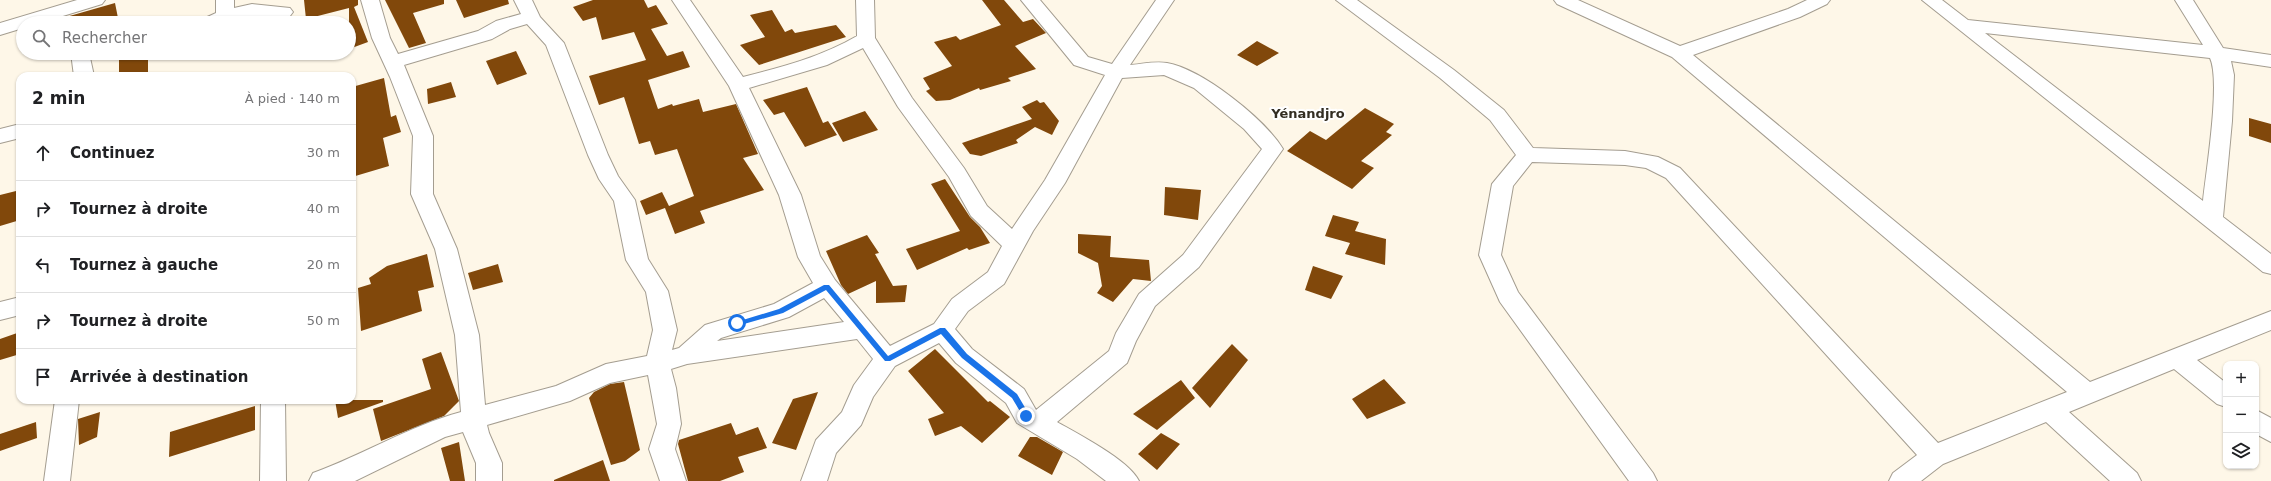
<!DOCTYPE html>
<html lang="fr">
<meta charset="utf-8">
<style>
body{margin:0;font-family:"DejaVu Sans",sans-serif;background:#f6f6f6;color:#202124}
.controls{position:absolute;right:12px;bottom:12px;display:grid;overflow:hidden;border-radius:8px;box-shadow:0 1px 3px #0004}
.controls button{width:36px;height:36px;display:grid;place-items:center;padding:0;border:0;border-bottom:1px solid #e0e0e0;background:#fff;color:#202124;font:20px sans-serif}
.stop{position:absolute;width:12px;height:12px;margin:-9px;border:3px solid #1a73e8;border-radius:50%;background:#fff}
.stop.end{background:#1a73e8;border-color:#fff;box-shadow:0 1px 4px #0008}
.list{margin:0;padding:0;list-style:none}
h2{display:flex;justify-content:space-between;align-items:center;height:52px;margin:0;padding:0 16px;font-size:17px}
h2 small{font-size:13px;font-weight:400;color:#757577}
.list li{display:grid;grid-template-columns:26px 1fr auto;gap:12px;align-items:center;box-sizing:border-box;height:56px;padding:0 16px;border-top:1px solid #e0e0e0}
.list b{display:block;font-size:15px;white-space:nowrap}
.list em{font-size:13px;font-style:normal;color:#757577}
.icon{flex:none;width:22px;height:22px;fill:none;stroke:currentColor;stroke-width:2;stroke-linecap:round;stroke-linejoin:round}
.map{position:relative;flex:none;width:2271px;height:481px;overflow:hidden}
.search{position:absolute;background:#fff;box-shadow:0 1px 3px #0004;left:16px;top:16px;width:340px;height:44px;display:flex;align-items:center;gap:10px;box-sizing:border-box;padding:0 14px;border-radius:22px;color:#757577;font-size:15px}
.panel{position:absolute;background:#fff;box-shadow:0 1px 3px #0004;left:16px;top:72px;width:340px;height:332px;border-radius:12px}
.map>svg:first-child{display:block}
</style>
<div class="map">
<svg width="2271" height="481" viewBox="0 0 2271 481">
<rect width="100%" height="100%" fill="#fef7e8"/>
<path fill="#81480b" d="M304,0H358V5L354,7L368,42L349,49V8L306,19Z
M385,0H444V4L413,13L426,43L409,48Z
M456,0H508L509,4L464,18Z
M593,0H644L648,8L656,5L668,24L651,29L667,56L683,51L690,67L648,80L658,109L672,104L673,106L699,99L703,112L736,104L758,154L743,158L764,190L700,211L705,223L675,234L665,208L646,215L640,201L662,192L669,206L694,196L677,149L655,155L650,141L639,144L624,97L599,105L589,76L646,60L634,32L602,40L596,17L583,21L573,7Z
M982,0H1004L1023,22L1033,19L1046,33L1015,46L1036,69L1008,78L1011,81L980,90L979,88L950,100L936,101L926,91L930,89L923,78L952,66L934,42L956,36L960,40L1001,25Z
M115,3L119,23H59V19Z
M772,10L785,32L792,29L795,33L836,25L846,37L759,65L740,45L765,37L750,15Z
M1257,41L1279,53L1257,66L1237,55Z
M516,51L527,74L497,85L486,61Z
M126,53H148V74L140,76H119V55Z
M384,78L391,117L396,115L401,132L383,138L389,166L352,177V87Z
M451,82L456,97L428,104L427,89Z
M807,87L823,123L828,121L837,135L805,147L784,112L774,115L763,100Z
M1037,100L1040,103L1044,102L1059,121L1052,135L1035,127L1016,140L1018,143L981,156L970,154L962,143L1032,119L1022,107Z
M1365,108L1394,124L1386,132L1392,135L1361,161L1374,168L1352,189L1287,151L1310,131L1326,140Z
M865,111L878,130L843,142L832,123Z
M2249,118L2271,124V143L2249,136Z
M945,179L970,217L980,227L990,243L969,250L967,248L917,270L906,249L960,231L931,184Z
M1165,187L1201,190L1198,220L1164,215Z
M20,190V220L0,226V195Z
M1333,215L1359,222L1355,231L1386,239L1385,265L1345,254L1350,243L1325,236Z
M1078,234L1111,236L1110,257L1149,260L1151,281L1133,279L1113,302L1097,293L1102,286L1098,263L1078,253Z
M867,235L879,253L875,254L893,286L907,285L905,302L876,303V281L848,294L841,285L826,251Z
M427,254L434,287L418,291L422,311L361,331L358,288L371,284L369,278L387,266Z
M498,264L503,282L473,290L468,273Z
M1313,266L1343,276L1331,299L1305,290Z
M20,332V354L0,360V339Z
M1232,344L1248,360L1210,408L1192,388Z
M935,349L988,402L990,401L1010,417L982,443L961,426L935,436L928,419L944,413L908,371Z
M441,352L459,401L444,416L381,441L373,409L431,389L422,359Z
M1384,379L1406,403L1367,419L1352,399Z
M1181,380L1195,398L1157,430L1133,414Z
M624,382L640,450L625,461L611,465L589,398L594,392L610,384Z
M818,392L796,450L772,443L793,399Z
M335,400H383V402L338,418Z
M255,406V430L169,457L170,432Z
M100,412L97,437L79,445L78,419Z
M36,422L37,438L0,451V434Z
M731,423L736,435L758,427L767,448L738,457L744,472L720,481H688L678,444L679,440Z
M1161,433L1180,444L1157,470L1138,454Z
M1030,437H1037L1063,452L1052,475L1018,456Z
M459,442L465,481H450L441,448Z
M603,460L610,481H554V480Z"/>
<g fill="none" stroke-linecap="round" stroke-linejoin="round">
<g stroke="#a49d90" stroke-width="2">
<path id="minor" d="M77,0H105L102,4L40,23H23V28L0,35V23Z
M216,0H234V8L252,4L290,8L293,12L290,16L271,19L252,16L225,23H201L203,19L216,13Z
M361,0H379L390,38L398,54L478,31L496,21L521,14L514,0H532L540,17L564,43L608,155L618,176L635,200L648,259L668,291L677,330L672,350L679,348L705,325L774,304L813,283L798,257L779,195L729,86L672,0H690L743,77C782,67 821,57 857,36L856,0H874L875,38L912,98L964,168L987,206L1012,229L1045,180L1105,75L1074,65L1021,0H1040L1088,57L1112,64L1156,0H1174L1130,65C1142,64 1156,61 1167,63C1202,69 1265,119 1283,149L1199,267L1155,306L1136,341L1127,363L1057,422C1078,434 1129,460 1139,481H1106L1077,459L1017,423L1006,403L956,363L939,343L895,366L873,397L861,425L836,453L827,481H801L816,440L842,412L854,385L873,359L857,339L687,364L671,369L676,388L681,424L675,449L686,481H660L649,449L657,424L648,375L610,383L570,401L487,425L489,433L502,463V481H476V463L463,432L445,437L355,481H309L313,473C363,455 409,426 461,412L455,335L435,249L411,194L413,136L390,77L372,38ZM527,24L546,45L588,155L599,179L614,201L626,260L646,292L653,330L647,356L606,364L556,386L485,405L479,335L457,249L433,194V136L404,65L492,39L510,29ZM863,48L898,107L949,177L971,216L1002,246L988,272L952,299L934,324L890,346L835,280L820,256L801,195L749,88L827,65ZM1164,75L1194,88L1244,129L1262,149L1183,255L1139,294L1116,333L1109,351L1036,410L1024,389L972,349L955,329L968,311L1004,284L1033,231L1065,183L1122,78ZM824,298L844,322L717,341L721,338L789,317Z
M1336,0H1357L1454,70L1504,110L1533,148L1625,151L1658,157L1680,168L1938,443L2067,392L1672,57L1557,4L1554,0H1578L1680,46L1788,9L1807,0H1830L1827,4L1800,17L1693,55L2090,382L2271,311V330L2197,360L2226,383V407L2217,404L2174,369L2069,412L2137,473L2141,481H2110L2046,422L1943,464L1921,481H1889L1893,473L1917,455L1666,178L1646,168L1625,165L1532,162L1513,186L1501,255L1518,292L1653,473L1657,481H1629L1500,302L1479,255L1492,184L1516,155L1490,120L1440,78Z
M1922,0H1942L1968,20L2203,45L2175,0H2193L2223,48L2271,55V67L2231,61L2234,75L2232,121L2223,217L2271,254V274L2263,272ZM1985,33L2210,58C2221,81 2206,172 2203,201Z
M71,53H89L94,76H74Z
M20,124V138L0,143V129Z
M20,297V315L0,320V302Z
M55,400H79L70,481H44Z
M261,400H285L286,481H260Z
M2256,410L2271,418V442L2256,434Z"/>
</g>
<use href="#minor" fill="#fff" fill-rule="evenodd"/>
</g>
<path fill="#1a73e8" d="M824,285H829L888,356L940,328H945L967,354L1017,394L1030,416L1029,418H1024L1012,398L962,358L941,334L890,361H885L826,290L783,313L737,326L733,323L779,309Z"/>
<g text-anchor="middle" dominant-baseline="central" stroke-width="4" stroke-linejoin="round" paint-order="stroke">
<g font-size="13" font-weight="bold" fill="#332e23" stroke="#fff">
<text x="1308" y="113">Yénandjro</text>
</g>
</g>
</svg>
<div class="controls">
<button>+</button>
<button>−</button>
<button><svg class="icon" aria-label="layers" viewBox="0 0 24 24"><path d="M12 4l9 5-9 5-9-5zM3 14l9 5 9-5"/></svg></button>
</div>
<div class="stop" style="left:737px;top:323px"></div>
<div class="stop end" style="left:1026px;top:416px"></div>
<div class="search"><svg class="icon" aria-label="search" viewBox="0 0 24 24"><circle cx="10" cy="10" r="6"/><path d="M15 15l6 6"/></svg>Rechercher</div>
<section class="panel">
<h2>2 min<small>À pied · 140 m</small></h2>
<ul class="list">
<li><svg class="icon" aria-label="ahead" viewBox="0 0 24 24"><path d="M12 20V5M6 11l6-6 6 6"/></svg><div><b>Continuez</b></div><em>30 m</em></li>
<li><svg class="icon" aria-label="right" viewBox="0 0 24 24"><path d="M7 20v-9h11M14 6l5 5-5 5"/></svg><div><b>Tournez à droite</b></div><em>40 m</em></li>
<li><svg class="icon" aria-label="left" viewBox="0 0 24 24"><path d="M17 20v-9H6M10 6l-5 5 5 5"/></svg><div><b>Tournez à gauche</b></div><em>20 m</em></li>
<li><svg class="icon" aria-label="right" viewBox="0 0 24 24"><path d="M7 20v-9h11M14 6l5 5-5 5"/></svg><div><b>Tournez à droite</b></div><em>50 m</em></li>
<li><svg class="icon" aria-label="arrive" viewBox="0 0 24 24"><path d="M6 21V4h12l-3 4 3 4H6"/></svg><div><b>Arrivée à destination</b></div></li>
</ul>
</section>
</div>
